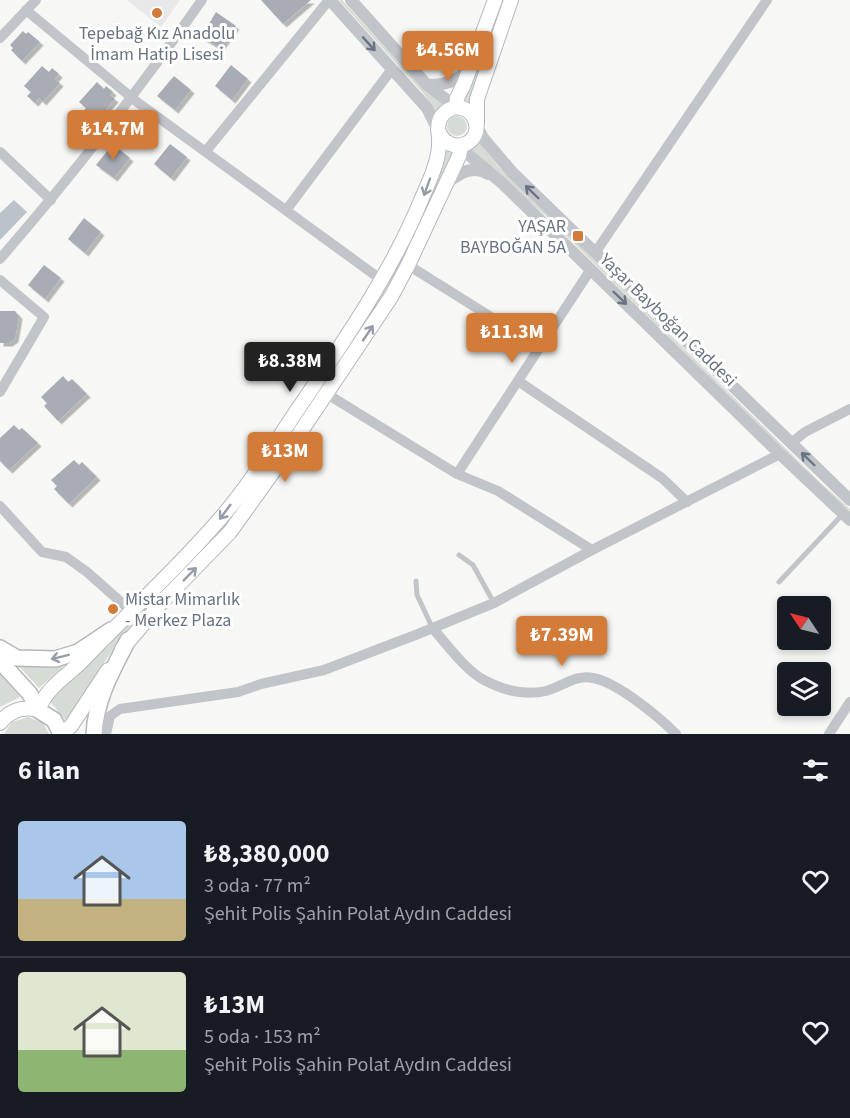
<!DOCTYPE html>
<html lang="tr">
<head>
<meta charset="utf-8">
<style>
  :root { --surface:#171b24; --page:#242831; --text:#f1f3f6; --muted:#9ea1a6; --line:#363941; --accent:#d37b39 }
  body { margin:0; font-family:"Source Sans 3",sans-serif; background:var(--page); color:var(--text); height:100vh; display:flex; flex-direction:column; font-size:22px; white-space:nowrap }
  * { box-sizing:border-box; margin:0 }
  p { font-size:20px; color:var(--muted) }
  .icon { flex:none; width:33px; height:33px; fill:none; stroke:currentColor; stroke-width:2; stroke-linecap:round; stroke-linejoin:round }
  .map { position:relative; height:734px; overflow:hidden }
  .details { display:flex; flex-direction:column; background:var(--surface); flex:1 }
  .details>* { flex:none }
  .needle { width:39px; rotate:305deg }
  .buttons { position:absolute; left:777px; top:596px; display:grid; gap:12px }
  .buttons a { display:grid; place-items:center; width:54px; height:54px; border-radius:6px; background:var(--surface); box-shadow:0 3px 9px #0003; font-size:30px }
  .price { position:absolute; translate:-50% -51px; padding:0 14px; border-radius:6px; background:var(--accent); color:#fff; font-size:20px; line-height:39px; filter:drop-shadow(0 2px 3px #0008) }
  .price::after { content:''; position:absolute; left:50%; top:36px; width:18px; height:14px; margin-left:-9px; background:inherit; clip-path:polygon(0 0,100% 0,50% 100%) }
  .price.current { background:#222; color:#fff }
  ul { padding:0; list-style:none }
  li { display:flex; align-items:center; gap:18px; height:150px; padding:0 18px }
  li+li { border-top:2px solid var(--line) }
  li span { display:grid; place-items:center; flex:none; width:168px; height:120px; border-radius:6px; color:#555 }
  li>.icon { margin-inline-start:auto }
  span .icon { width:72px; height:72px; fill:#fffc; stroke-width:1 }
  li b { font-size:26px }
  h2 { display:flex; justify-content:space-between; align-items:center; height:72px; padding:0 18px; font-size:26px }
  .map>svg:first-child { display:block }
</style>
</head>
<body>
<div class="map">
<svg width="850" height="734" viewBox="0 0 850 734">
  <defs>
    <filter id="shadow"><feDropShadow dx="3.5" dy="3.5" stdDeviation="0" flood-color="#0004"/></filter>
  </defs>
  <rect width="100%" height="100%" fill="#f7f8f5"/>
  <!-- built -->
  <path fill="#e8e8e8" d="M127,0H180L161,27Z"/>
  <!-- green -->
  <path fill="#d6dcd5" d="M339,0H342L425,91L443,104L436,112L423,93Z
    M502,0H504L478,70L470,106L462,101L476,69Z
    M447 126a10 10 0 1 1 20 0a10 10 0 1 1-20 0Z
    M478,141L499,167L821,483L850,509V511L819,485L548,218L471,149Z
    M444,148L454,152L393,281L272,462L217,536L141,614L115,646L66,721L48,699L215,535C253,489 285,439 318,390C369,315 425,238 444,148Z
    M74,657L39,688L14,661Z
    M0,674L20,697L0,707Z
    M28,717L43,723L49,734H4L12,722Z"/>
  <!-- water -->
  <path fill="#bbc2c9" d="M14,200L27,212L0,240V213Z"/>
  <!-- building -->
  <path fill="#a8adb5" filter="url(#shadow)" d="M261,0H311L283,24Z
    M216,12L236,26L220,48L201,37Z
    M23,31L26,34L28,32L40,42L22,61L11,50L13,48L10,45Z
    M231,65L248,79L232,100L215,86Z
    M42,66L49,72L52,68L59,74L55,79L60,83L43,102L39,98L35,103L27,96L31,92L24,86Z
    M174,76L191,90L175,110L157,96Z
    M97,82L104,89L106,86L113,92L110,95L115,99L98,119L94,115L90,119L82,113L86,108L79,102Z
    M113,144L130,158L114,178L96,165Z
    M170,144L187,157L171,178L154,164Z
    M84,218L101,232L85,253L68,239Z
    M44,265L61,278L45,299L28,285Z
    M0,311H15L19,316L15,339L9,343H0Z
    M63,376L68,382L72,379L87,394L58,421L44,406L47,403L41,397Z
    M14,425L19,430L22,428L38,443L9,470L0,461V438Z
    M74,460L79,465L82,462L97,477L69,504L54,489L57,486L51,480Z"/>
  <g fill="none" stroke-linecap="round" stroke-linejoin="round">
    <defs>
      <path id="secondary" d="M456,107L457,98L464,84L495,0
        M477,124V99L511,0
        M122,649L161,603L230,532L283,458L391,297L408,265L459,156L461,146
        M0,723C10,710 23,706 38,710C47,687 66,677 83,660C128,613 177,569 219,520C249,486 273,446 298,409C344,341 391,274 422,198C429,182 438,163 439,146C440,137 436,127 440,119C444,110 454,106 462,108C468,110 473,114 475,120C484,144 449,158 438,130
        M62,734L71,726L108,670"/>
      <path id="primary" d="M0,648L17,658L55,659L78,652L111,630
        M0,661L30,694L38,710L54,720L61,734
        M94,734C96,699 112,671 128,640"/>
    </defs>
    <!-- secondary casing -->
    <use href="#secondary" stroke="#b4b7bc" stroke-width="16"/>
    <!-- primary casing -->
    <use href="#primary" stroke="#b5b7bc" stroke-width="18"/>
    <!-- service -->
    <path stroke="#c1c4c8" stroke-width="5" d="M459,555L473,565L494,603
      M416,581L417,595L433,629
      M779,582L843,514"/>
    <!-- minor -->
    <path stroke="#c1c4c8" stroke-width="10" d="M26,10L137,102L383,281
      M0,38L36,0
      M206,151L329,0
      M0,152L51,200
      M287,209L392,69
      M595,253L767,0
      M0,259C72,176 139,90 202,0
      M408,265L539,347
      M0,280L44,317L0,392
      M518,381L662,478L687,502
      M327,394L457,474L498,491L592,550
      M791,443L805,432L850,409
      M457,474L591,269
      M0,506L42,552L66,557L87,572L131,611
      M433,629C447,644 466,671 484,680C503,690 525,696 546,691C562,687 575,674 593,678C617,682 659,717 676,734
      M106,734L110,716L120,709L238,692L261,684L324,670L418,634L494,603L592,550L780,454
      M829,734L850,702"/>
    <!-- tertiary -->
    <path stroke="#c1c4c8" stroke-width="12" d="M330,0L427,108L438,130
      M351,0L427,85L456,107
      M427,85C444,85 458,82 469,68
      M477,126L483,138L512,172L850,500
      M461,146L469,155L503,184L780,454L850,520
      M445,185C457,174 473,164 488,174"/>
    <!-- secondary -->
    <use href="#secondary" stroke="#fff" stroke-width="14"/>
    <!-- primary -->
    <use href="#primary" stroke="#fff" stroke-width="15"/>
  </g>
  <!-- one-way arrows -->
  <defs><path id="oneway-shaft" d="M-6 0H5M1.5-3L5.5 0L1.5 3" fill="none" stroke-width="1.6" stroke-linecap="round" stroke-linejoin="round" transform="scale(1.5)"/></defs>
  <g stroke="#697383">
    <use href="#oneway-shaft" transform="translate(369 44) rotate(48)"/>
    <use href="#oneway-shaft" transform="translate(532 192) rotate(-136)"/>
    <use href="#oneway-shaft" transform="translate(620 298) rotate(44)"/>
    <use href="#oneway-shaft" transform="translate(808 459) rotate(-136)"/>
  </g>
  <g stroke="#969da8">
    <use href="#oneway-shaft" transform="translate(427 187) rotate(110)"/>
    <use href="#oneway-shaft" transform="translate(368 333) rotate(-56)"/>
    <use href="#oneway-shaft" transform="translate(225 512) rotate(127)"/>
    <use href="#oneway-shaft" transform="translate(190 574) rotate(-45)"/>
    <use href="#oneway-shaft" transform="translate(60 657) rotate(166)"/>
  </g>
  <!-- markers -->
  <g fill="#d37b39" stroke="#fff" stroke-width="2">
    <circle cx="157" cy="13" r="6"/>
    <rect x="572" y="230" width="12" height="12" rx="3"/>
    <circle cx="113" cy="609" r="6"/>
  </g>
  <g text-anchor="middle" dominant-baseline="central" stroke-width="6" stroke-linejoin="round" paint-order="stroke">
    <!-- poi labels -->
    <g font-size="18" fill="#697383" stroke="#fff">
      <text x="157" y="33">Tepebağ Kız Anadolu<tspan x="157" dy="21">İmam Hatip Lisesi</tspan></text>
      <text x="566" y="226" text-anchor="end">YAŞAR<tspan x="566" dy="21">BAYBOĞAN 5A</tspan></text>
      <text x="125" y="599" text-anchor="start">Mistar Mimarlık<tspan x="125" dy="21">- Merkez Plaza</tspan></text>
    </g>
    <!-- street labels -->
    <g font-size="18" fill="#697383" stroke="#fff">
      <text transform="translate(668 320) rotate(44)">Yaşar Bayboğan Caddesi</text>
    </g>
  </g>
</svg>
<div class="buttons">
<a><svg class="needle" viewBox="-14 -14 28 28"><path d="M0-13l5 13h-10z" fill="#e53935"/><path d="M0 13l5-13h-10z" fill="#9ea1a6"/></svg></a>
<a><svg class="icon" aria-label="layers" viewBox="0 0 24 24"><path d="M12 4l9 5-9 5-9-5zM3 14l9 5 9-5"/></svg></a>
</div>
<b class="price" style="left:448px;top:82px">₺4.56M</b>
<b class="price" style="left:113px;top:161px">₺14.7M</b>
<b class="price" style="left:512px;top:364px">₺11.3M</b>
<b class="price current" style="left:290px;top:393px">₺8.38M</b>
<b class="price" style="left:285px;top:483px">₺13M</b>
<b class="price" style="left:562px;top:667px">₺7.39M</b>
</div>
<section class="details">
<h2>6 ilan<svg class="icon" aria-label="filters" viewBox="0 0 24 24"><path d="M4 7h16M4 17h16"/><circle cx="9" cy="7" r="2"/><circle cx="15" cy="17" r="2"/></svg></h2>
<ul>
<li><span style="background:linear-gradient(#a9c7e8 65%,#c2b280 0)"><svg class="icon" aria-label="home" viewBox="0 0 24 24"><path d="M3 11l9-7 9 7M6 9v11h12V9"/></svg></span><div><b>₺8,380,000</b><p>3 oda · 77 m²</p><p>Şehit Polis Şahin Polat Aydın Caddesi</p></div><svg class="icon" aria-label="heart" viewBox="0 0 24 24"><path d="M12 20l-8-8c-3-5 5-10 8-4 3-6 11-1 8 4z"/></svg></li>
<li><span style="background:linear-gradient(#dfe7d0 65%,#8fb573 0)"><svg class="icon" aria-label="home" viewBox="0 0 24 24"><path d="M3 11l9-7 9 7M6 9v11h12V9"/></svg></span><div><b>₺13M</b><p>5 oda · 153 m²</p><p>Şehit Polis Şahin Polat Aydın Caddesi</p></div><svg class="icon" aria-label="heart" viewBox="0 0 24 24"><path d="M12 20l-8-8c-3-5 5-10 8-4 3-6 11-1 8 4z"/></svg></li>
</ul>
</section>
</body>
</html>
